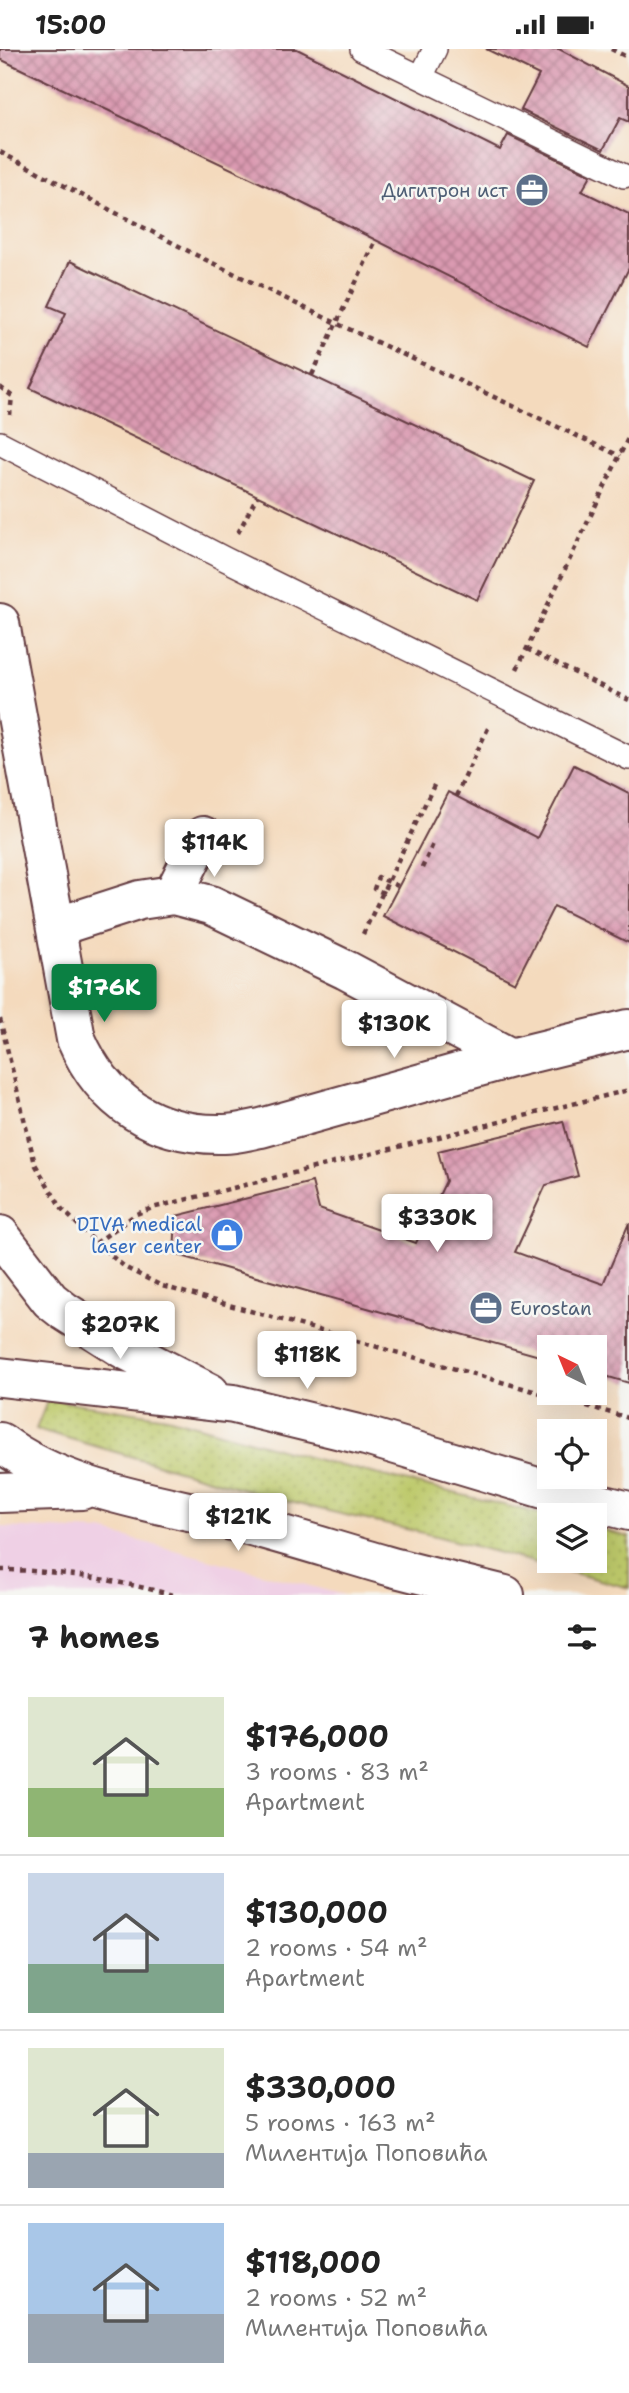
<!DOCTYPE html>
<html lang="en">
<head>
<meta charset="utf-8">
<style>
  :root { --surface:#fff; --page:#f6f6f6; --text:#222; --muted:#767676; --line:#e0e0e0; --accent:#0b8043 }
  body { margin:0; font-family:"Shantell Sans",sans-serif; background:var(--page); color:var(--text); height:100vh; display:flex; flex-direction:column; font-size:26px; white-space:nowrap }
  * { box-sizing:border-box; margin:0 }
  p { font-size:23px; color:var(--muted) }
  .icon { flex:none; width:38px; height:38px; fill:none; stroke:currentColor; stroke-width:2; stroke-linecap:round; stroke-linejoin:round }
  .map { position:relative; height:1546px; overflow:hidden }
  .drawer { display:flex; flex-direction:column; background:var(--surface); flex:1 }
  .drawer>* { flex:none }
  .needle { width:46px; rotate:317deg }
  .controls { position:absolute; left:537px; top:1286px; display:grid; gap:14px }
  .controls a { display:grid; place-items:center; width:70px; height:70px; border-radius:0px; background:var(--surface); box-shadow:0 7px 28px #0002; font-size:35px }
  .price { position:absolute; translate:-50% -60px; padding:0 16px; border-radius:7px; background:#fff; color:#222; font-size:23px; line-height:46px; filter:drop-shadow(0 2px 4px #0008) }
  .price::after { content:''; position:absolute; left:50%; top:42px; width:21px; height:16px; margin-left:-10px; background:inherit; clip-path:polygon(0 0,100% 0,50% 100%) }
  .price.active { background:var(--accent); color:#fff }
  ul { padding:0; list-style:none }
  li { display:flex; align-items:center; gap:21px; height:175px; padding:0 28px }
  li+li { border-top:2px solid var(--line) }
  li span { display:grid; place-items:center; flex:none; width:196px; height:140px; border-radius:0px; color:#555 }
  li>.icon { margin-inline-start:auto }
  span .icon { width:84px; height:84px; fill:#fffc; stroke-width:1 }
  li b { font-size:30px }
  h2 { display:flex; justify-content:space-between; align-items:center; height:84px; padding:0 28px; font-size:30px }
  .status { display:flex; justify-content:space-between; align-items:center; height:49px; padding:0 35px; background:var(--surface); direction:ltr }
  .status svg { height:19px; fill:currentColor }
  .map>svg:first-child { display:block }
</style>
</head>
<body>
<div class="status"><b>15:00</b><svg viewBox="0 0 49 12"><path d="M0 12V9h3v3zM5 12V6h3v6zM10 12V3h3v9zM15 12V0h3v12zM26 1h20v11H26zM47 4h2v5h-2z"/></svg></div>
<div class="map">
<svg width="629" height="1546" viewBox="0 0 629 1546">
  <defs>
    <pattern id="grass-dots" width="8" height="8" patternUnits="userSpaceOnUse" patternTransform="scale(1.75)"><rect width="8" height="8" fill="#bdc96a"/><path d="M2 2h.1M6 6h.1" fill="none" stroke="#a4ac5c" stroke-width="1.8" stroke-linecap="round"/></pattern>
    <pattern id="building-cross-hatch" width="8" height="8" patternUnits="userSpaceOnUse" patternTransform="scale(1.75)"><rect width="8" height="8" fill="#da9ab1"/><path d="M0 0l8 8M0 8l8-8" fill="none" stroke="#b37d90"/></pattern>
  </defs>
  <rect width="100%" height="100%" fill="#f6f6f2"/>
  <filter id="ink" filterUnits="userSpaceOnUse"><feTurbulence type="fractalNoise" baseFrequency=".0143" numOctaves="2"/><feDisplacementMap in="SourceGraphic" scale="14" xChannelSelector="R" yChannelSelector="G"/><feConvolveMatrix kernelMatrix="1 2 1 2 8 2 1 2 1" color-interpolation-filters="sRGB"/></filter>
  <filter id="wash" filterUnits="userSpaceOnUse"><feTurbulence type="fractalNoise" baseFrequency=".00686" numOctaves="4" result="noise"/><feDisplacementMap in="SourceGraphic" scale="28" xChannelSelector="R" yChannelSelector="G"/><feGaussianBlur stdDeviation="1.57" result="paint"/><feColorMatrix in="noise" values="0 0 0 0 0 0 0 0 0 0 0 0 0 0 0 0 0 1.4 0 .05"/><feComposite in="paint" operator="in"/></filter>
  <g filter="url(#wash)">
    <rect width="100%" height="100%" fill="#f4dabd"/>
    <!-- built -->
    <path fill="#efd0e5" d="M0,1478L102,1482L344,1546H0Z"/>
    <!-- grass -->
    <path fill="url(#grass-dots)" stroke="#84744a" stroke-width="2" d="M48,1350L167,1368L322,1412L549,1467L550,1512H595V1479L629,1488V1539L436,1487L285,1452L36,1380Z"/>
    <g id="blocks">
      <!-- building -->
      <path fill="url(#building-cross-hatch)" d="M0,0H297L500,101L508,86L591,126L582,142L629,165V219L589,298L280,143L0,10Z
        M486,0H559L629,37V73L620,69L603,101L521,61L539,26Z
        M70,212L534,432L477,551L30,339L66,264L49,257Z
        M574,716L629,744V894L554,857L515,934L383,867L448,743L537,789Z
        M563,1072L578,1127L546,1136L515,1203L603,1235L629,1174V1334L595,1324V1298H550V1310L174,1205L176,1167L312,1133L319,1160L416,1194L446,1132L438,1102Z"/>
    </g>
  </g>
  <g filter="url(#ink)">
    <use href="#blocks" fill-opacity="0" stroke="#643b41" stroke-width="2"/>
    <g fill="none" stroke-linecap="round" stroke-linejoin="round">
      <defs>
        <path id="service" d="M362,0L624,127
          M421,28L435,0
          M0,394L225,510L629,709"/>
        <path id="minor" d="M0,574L76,990C103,1053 155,1087 224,1085C236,1085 249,1081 261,1079L511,1009L629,980
          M173,846L203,787
          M56,878L140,851L173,846L211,856L346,921L511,1009"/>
        <path id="tertiary" d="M0,1186L50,1251L64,1262L122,1299L210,1344
          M0,1328L234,1355L366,1387L557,1444L629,1462
          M0,1393C67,1443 157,1453 236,1473C286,1486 336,1502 385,1516C425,1527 465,1536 505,1546
          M0,1444L82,1441"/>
      </defs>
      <!-- service casing -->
      <use href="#service" stroke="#643b41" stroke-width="26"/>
      <!-- minor casing -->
      <use href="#minor" stroke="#643b41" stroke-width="42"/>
      <!-- tertiary casing -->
      <use href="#tertiary" stroke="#643b41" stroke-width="42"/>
      <!-- path -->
      <path stroke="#643b41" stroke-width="4.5" stroke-dasharray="5 5" stroke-linecap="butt" d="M611,0L629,9
        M0,103L196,206L338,275L620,407
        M312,326L376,191
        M0,338L12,347L10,366
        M238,484L257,447
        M527,600L629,651
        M517,620L629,387
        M456,747L490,675
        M422,819L433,795
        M384,844L374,840L378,828L398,837
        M363,885L436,732
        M0,970L35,1115L62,1160L96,1194L126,1219L162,1237L629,1369
        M96,1194L136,1165L152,1159L629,1041
        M0,1521C59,1521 116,1531 173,1546"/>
      <!-- service -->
      <use href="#service" stroke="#fff" stroke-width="23"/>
      <!-- minor -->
      <use href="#minor" stroke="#fff" stroke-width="38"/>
      <!-- tertiary -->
      <use href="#tertiary" stroke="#fff" stroke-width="38"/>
    </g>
  </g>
  <!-- icons -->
  <defs>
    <symbol id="office-disc" viewBox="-11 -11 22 22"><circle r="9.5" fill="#5c6f8a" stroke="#f6f6f2"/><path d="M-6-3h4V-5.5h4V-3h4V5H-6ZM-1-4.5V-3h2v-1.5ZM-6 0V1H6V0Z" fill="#fff"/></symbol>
    <symbol id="shop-disc" viewBox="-11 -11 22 22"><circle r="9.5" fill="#3f7fe0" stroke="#f6f6f2"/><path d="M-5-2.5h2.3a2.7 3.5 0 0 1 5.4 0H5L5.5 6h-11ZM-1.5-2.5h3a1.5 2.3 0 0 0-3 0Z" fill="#fff"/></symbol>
  </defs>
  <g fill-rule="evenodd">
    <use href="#office-disc" x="513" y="122" width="38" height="38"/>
    <use href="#shop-disc" x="208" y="1167" width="38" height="38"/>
    <use href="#office-disc" x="467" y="1240" width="38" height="38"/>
  </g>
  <g text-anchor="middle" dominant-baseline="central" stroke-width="5" stroke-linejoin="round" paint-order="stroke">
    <!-- service labels -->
    <g font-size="19" fill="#4e5e75" stroke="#f6f6f2" text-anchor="end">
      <text x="508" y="141">Дигитрон ист</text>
      <text x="510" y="1259" text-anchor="start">Eurostan</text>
    </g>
    <!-- shop labels -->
    <g font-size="19" fill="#366cbe" stroke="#f6f6f2" text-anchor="end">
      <text x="202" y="1175">DIVA medical<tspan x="202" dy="22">laser center</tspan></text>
    </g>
  </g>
</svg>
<div class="controls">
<a><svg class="needle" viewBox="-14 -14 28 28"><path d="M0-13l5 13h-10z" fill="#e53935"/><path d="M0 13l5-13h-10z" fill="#767676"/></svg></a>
<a><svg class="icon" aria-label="locate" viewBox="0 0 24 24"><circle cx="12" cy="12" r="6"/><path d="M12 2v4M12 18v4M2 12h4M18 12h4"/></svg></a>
<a><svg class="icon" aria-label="layers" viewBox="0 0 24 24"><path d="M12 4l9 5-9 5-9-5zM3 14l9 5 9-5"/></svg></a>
</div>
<b class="price" style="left:214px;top:830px">$114K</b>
<b class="price active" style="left:104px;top:975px">$176K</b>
<b class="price" style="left:394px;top:1011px">$130K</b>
<b class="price" style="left:437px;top:1205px">$330K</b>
<b class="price" style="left:120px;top:1312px">$207K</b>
<b class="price" style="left:307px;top:1342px">$118K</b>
<b class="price" style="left:238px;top:1504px">$121K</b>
</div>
<section class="drawer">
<h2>7 homes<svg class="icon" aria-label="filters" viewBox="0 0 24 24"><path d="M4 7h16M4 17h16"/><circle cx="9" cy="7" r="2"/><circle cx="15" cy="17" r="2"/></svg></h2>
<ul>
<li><span style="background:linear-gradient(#dfe7d0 65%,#8fb573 0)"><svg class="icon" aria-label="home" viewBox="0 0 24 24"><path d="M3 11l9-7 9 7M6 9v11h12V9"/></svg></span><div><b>$176,000</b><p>3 rooms · 83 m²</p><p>Apartment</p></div></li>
<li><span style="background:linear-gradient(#c9d6e8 65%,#7fa58c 0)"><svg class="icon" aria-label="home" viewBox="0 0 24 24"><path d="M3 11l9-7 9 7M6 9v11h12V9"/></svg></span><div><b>$130,000</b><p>2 rooms · 54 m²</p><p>Apartment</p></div></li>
<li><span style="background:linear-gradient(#dfe7d0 75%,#9aa5b1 0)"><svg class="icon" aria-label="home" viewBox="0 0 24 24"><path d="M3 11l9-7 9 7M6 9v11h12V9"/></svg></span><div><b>$330,000</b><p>5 rooms · 163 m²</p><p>Милентија Поповића</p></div></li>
<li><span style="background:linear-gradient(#a9c7e8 65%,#9aa5b1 0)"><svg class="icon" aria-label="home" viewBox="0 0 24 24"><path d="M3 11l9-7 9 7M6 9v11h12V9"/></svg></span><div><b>$118,000</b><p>2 rooms · 52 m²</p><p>Милентија Поповића</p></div></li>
</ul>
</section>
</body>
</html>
